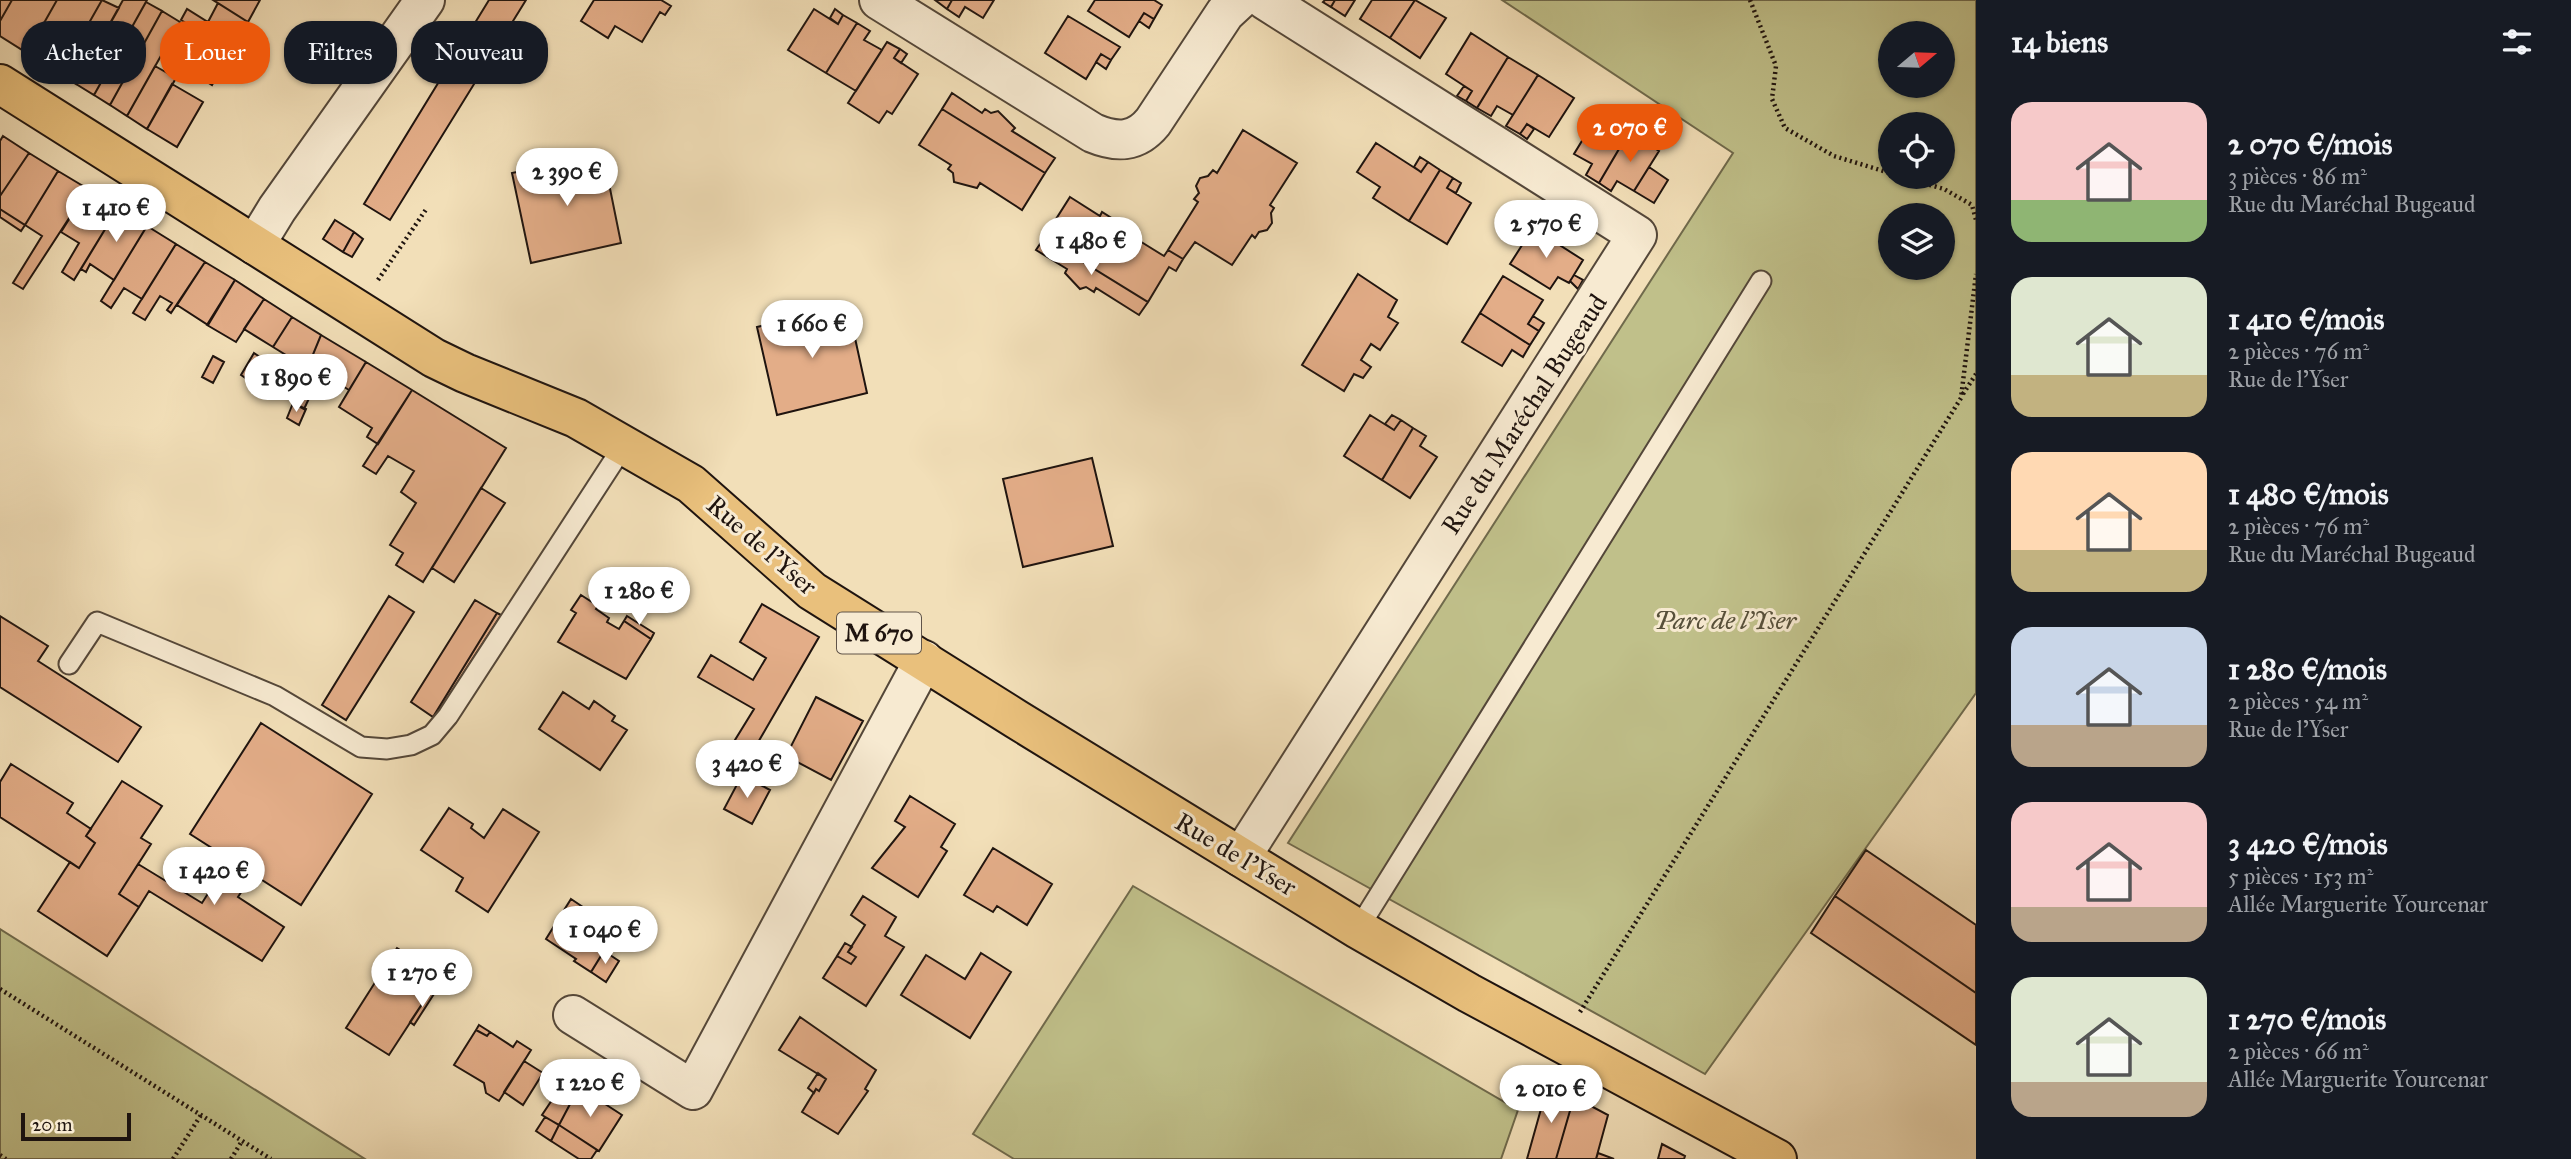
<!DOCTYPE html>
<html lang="fr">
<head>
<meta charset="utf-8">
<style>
  :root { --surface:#171b24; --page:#20242c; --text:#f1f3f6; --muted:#9ea1a6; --accent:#ea580c }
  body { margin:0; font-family:"IM FELL Great Primer",serif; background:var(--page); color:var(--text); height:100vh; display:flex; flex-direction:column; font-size:26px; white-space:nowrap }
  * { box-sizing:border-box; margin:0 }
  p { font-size:23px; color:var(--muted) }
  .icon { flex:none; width:38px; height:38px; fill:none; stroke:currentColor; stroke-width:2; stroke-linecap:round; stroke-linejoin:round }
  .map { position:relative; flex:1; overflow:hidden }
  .panel { display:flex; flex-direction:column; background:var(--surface); width:595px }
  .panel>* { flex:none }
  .guide { position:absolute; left:21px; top:21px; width:665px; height:63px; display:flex; gap:14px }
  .needle { width:46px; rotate:71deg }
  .buttons { position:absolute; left:1878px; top:21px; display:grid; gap:14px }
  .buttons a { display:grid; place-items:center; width:77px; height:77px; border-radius:50%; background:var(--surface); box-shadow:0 2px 5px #0004; font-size:35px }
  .scale { position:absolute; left:21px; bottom:18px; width:110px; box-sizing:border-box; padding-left:7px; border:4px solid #1f140f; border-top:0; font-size:19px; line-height:24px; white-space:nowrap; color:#1f140f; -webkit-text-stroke:5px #f7ead1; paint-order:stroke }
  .price { position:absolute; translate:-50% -60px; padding:0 16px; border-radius:24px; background:#fff; color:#222; font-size:23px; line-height:46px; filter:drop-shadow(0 2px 4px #0008) }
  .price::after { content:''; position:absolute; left:50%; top:42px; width:21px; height:16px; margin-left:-10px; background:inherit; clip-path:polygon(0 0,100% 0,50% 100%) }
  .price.current { background:var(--accent); color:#fff }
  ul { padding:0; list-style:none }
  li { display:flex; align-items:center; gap:21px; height:175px; padding:0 35px }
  li span { display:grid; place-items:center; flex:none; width:196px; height:140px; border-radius:21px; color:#555 }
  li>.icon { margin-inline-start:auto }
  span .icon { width:84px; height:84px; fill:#fffc; stroke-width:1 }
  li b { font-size:30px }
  h2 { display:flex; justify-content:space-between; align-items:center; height:84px; padding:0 35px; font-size:30px }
  .tag { padding:0 24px; border-radius:28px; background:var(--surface); box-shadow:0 2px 5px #0004; font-size:24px; line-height:63px }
  .tag.current { background:var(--accent); color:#fff }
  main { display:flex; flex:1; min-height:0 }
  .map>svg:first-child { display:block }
</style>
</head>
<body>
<main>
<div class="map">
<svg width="1976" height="1159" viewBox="0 0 1976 1159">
  <rect width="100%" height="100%" fill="#f2dfb8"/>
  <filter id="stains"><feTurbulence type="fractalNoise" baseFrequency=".00286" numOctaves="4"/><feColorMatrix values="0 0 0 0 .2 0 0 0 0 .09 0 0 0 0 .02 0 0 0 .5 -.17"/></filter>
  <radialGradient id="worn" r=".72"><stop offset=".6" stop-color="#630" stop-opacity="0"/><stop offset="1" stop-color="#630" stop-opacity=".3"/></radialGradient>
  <!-- green -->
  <path fill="#c0c08a" stroke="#706a4c" stroke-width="2" fill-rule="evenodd" d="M1502,0H1976V693L1705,1074L1288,843L1733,153ZM1890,33H1942V86H1890ZM1890,124H1942V177H1890ZM1890,215H1942V268H1890Z
    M1133,886L1518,1110L1501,1159H1014L973,1134Z
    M0,929L365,1159H0Z"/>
  <!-- building -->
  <path fill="#e3ad88" stroke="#1f140f" stroke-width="2" d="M0,0H12L0,21Z
    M12,0H57L27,53L0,36V21Z
    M57,0H102L60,74L27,53Z
    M102,0L119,8L76,84L60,74Z
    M123,0H147L94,95L76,84Z
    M213,0H260L248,22Z
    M489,0H526L390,220L364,204Z
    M594,0H661L671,6L665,15L660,12L642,42L615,26L608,38L581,21Z
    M935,0H952L947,9Z
    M952,0H994L983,18L965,7L959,17L947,9Z
    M1095,0H1154L1162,5L1154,19L1144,13L1129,37L1088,11Z
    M1325,0H1335L1331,7L1323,2Z
    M1335,0H1355L1345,16L1331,7Z
    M1372,0H1415L1390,38L1360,19Z
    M1415,0L1446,18L1420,58L1390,38Z
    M146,2L162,11L110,105L94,95Z
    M218,3L248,22L229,54L200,35L202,33L181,20L187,9L208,22Z
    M814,9L838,24L843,15L857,23L826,73L788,50Z
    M835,9L843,15L838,24L830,18Z
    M162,11L180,22L127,116L110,105Z
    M1144,13L1154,19L1149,28L1139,21Z
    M1068,16L1120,47L1111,60L1101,54L1086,79L1045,53Z
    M857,23L870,31L864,40L882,50L856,91L826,73Z
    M1471,33L1508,57L1477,108L1466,101L1472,91L1446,74Z
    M200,35L229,54L212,85L182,66Z
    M887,42L900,49L894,58L918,74L892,114L887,111L879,123L848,103Z
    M900,49L907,54L901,63L894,58Z
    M1101,54L1111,60L1106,69L1096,62Z
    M1508,57L1538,75L1513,115L1497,106L1491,116L1477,108Z
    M155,66L176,78L147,129L127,116Z
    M1538,75L1574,98L1549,137L1527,124L1520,134L1506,126Z
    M172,84L203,102L177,147L147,129Z
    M1464,86L1472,91L1466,101L1457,96Z
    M952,93L982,113L985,109L991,113L998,111L1015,128L1012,131L1055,158L1045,173L942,109Z
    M942,109L1045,173L1022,210L980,183L977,188L954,182L953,173L948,169L951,165L919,145Z
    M1599,113L1629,132L1599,183L1586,175L1592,164L1574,154Z
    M1527,124L1534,129L1527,139L1520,134Z
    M1243,130L1297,163L1270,205L1274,208L1271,213L1272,223L1267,230L1259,232L1255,238L1252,235L1232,265L1195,242L1183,259L1168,250L1198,202L1194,199L1199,193L1196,186L1200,178L1208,176L1213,170L1217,173Z
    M1629,132L1659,151L1634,191L1617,181L1611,191L1599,183Z
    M3,136L29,153L0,196V141Z
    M1376,143L1421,172L1428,162L1440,170L1409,221L1373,198L1380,187L1357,172Z
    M29,153L58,171L25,225L0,209V196Z
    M603,154L621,243L531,263L512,173Z
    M1420,157L1428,162L1421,172L1414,167Z
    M1649,167L1668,180L1654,203L1634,191Z
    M1440,170L1453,178L1447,188L1471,203L1447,244L1409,221Z
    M58,171L88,189L23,289L13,283L42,236L25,225Z
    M1453,178L1461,183L1456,193L1447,188Z
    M88,189L118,208L74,280L62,272L79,243L61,232Z
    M1070,197L1100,216L1102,212L1132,231L1130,235L1164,256L1168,250L1183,259L1176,271L1169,267L1148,302L1044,238Z
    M118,208L147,226L114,280L90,264L86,272L81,269Z
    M0,209L25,225L21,231L0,217Z
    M335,220L354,232L343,252L323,239Z
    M147,226L176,244L142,299L124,288L111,308L101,301Z
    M1533,228L1583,260L1569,283L1558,277L1550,289L1510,264Z
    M354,232L363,239L352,257L343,252Z
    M1044,238L1148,302L1139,315L1096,288L1094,292L1086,287L1080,289L1065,273L1067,269L1036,250Z
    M176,244L205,262L171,313L167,310L172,303L160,296L145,320L133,313Z
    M205,262L235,280L208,325L177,305Z
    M1358,274L1397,300L1388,317L1398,323L1380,350L1371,344L1361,360L1371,367L1363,378L1354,374L1344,391L1302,365Z
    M1574,275L1583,280L1578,289L1570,281Z
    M1503,276L1543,300L1528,324L1539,331L1530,345L1480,313Z
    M235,280L264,299L236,342L207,325Z
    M264,299L292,317L273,347L244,329Z
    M848,306L867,393L777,415L757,327Z
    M1480,313L1530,345L1523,357L1512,350L1502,366L1462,342Z
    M1533,316L1544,323L1539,331L1528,324Z
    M292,317L321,335L294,401L278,394L291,371L302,365L273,347Z
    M321,335L366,362L349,390L321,373L304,409L293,403Z
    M254,353L266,361L253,383L241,375Z
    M213,356L224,362L213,383L202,377Z
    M366,362L412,390L378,444L367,437L372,428L339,407Z
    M412,390L506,448L423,582L396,565L403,553L390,545L416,503L401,492L414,471L388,456L376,474L363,466Z
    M293,403L306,409L299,425L287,418Z
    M1370,415L1394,430L1401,420L1413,428L1382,480L1344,456Z
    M1392,415L1401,420L1394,430L1385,424Z
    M1413,428L1426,436L1420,446L1437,457L1410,498L1382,480Z
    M1092,458L1113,546L1023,567L1003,479Z
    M481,488L505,503L454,582L432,568Z
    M581,595L598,606L596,609L609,618L607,622L619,629L624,621L651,639L626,679L558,642L576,613L571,610Z
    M389,596L414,612L346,720L322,705Z
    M475,600L497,613L433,717L411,702Z
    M762,604L819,637L753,751L735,740L754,709L698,677L711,655L753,680L766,658L740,642Z
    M497,613L501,615L439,711L433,717Z
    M0,616L48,646L38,661L141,727L118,762L0,687Z
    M627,616L654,633L651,639L624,621Z
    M563,692L589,709L594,701L615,716L612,721L627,730L600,770L539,729Z
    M816,697L863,721L831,780L786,756Z
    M261,723L372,794L301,905L190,834Z
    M11,764L73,803L67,813L91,829L86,836L95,843L79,868L0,817V782Z
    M742,775L770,790L752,824L724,809Z
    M122,781L162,806L141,838L151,844L119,894L139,907L107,956L38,911L70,862L79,868L95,843L86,836Z
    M910,796L955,824L941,847L947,851L918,897L872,868L905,827L895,821Z
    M449,808L473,824L471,828L484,838L503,809L539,832L488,912L456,891L463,878L421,850Z
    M993,848L1052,884L1027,925L997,906L993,912L964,895Z
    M1866,850L1976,925V993L1835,896Z
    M230,859L253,874L238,897L284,927L262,961L149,891L139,907L119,894L138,864L202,903Z
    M863,896L896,917L885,936L904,947L866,1006L823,978L837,956L851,964L856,957L848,952L865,925L851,915Z
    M1835,896L1976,993V1045L1811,933Z
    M571,899L617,930L591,972L574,961L576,959L546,939Z
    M845,943L852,947L848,952L856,957L851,964L837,956Z
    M397,948L445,978L434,994L430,992L389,1055L346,1028Z
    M604,951L619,961L606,982L591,972Z
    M981,953L1011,972L970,1038L901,995L926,955L965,979Z
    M430,992L434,994L414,1025L410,1022Z
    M800,1017L876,1070L865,1089L868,1091L838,1134L802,1112L816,1089L819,1091L826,1079L779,1050Z
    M479,1025L490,1032L487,1036L476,1030Z
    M476,1030L487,1036L490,1032L513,1047L517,1041L531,1050L499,1101L486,1093L484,1083L454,1065Z
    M524,1061L543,1073L523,1105L504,1092Z
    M818,1073L826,1079L819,1091L816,1089L814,1093L808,1088Z
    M566,1079L579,1087L559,1125L542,1115Z
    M1548,1084L1574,1097L1556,1159H1527Z
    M579,1087L622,1115L599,1151L559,1125Z
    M1574,1097L1608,1115L1596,1159H1556Z
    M545,1117L559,1125L551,1141L536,1131Z
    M559,1125L597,1150L591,1159H579L551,1141Z
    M1662,1144L1685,1156L1684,1159H1658Z
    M1598,1153L1614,1159H1596Z"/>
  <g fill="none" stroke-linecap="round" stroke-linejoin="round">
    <defs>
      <path id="lane" d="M69,664L97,622L275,696L361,747L387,749L411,745L432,735L448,716L624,445
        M1358,929L1761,281"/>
      <path id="street" d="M879,0L1093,133C1117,143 1136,143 1153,122L1225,13L1239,0
        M255,245L277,209L425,0
        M1241,857L1637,235L1265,0
        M573,1015L693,1090L924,660"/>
      <path id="primary" d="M0,84L434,358L465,373L576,418L691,484L812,591L1016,719L1358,929L1469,993L1777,1159"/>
    </defs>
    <!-- lane casing -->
    <use href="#lane" stroke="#544739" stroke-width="23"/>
    <!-- street casing -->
    <use href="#street" stroke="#544739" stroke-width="42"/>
    <!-- primary casing -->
    <use href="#primary" stroke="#1f140f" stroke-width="42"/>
    <!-- path -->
    <path stroke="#1f140f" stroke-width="4.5" stroke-dasharray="2 3.5" stroke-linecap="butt" d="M1750,0L1776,66L1772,99L1785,128L1834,156L1890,173
      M1903,177L1944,189L1972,205L1976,220
      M378,280L427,208
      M1963,394L1976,374
      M0,989L271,1159
      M1580,1012L1961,398L1976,274
      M0,1155L6,1159
      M173,1159L201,1115
      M231,1159L242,1141"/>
    <!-- lane -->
    <use href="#lane" stroke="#f7ead1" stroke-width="19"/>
    <!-- street -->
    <use href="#street" stroke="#f7ead1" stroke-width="38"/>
    <!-- primary -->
    <use href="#primary" stroke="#e9c07c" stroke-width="38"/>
  </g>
  <g text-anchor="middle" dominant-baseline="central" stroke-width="6" stroke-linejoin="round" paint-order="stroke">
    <!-- shield labels -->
    <rect fill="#f7ead1" stroke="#605449" stroke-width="2" x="837" y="612.5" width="84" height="41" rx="5"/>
    <g font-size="24" font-weight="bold" fill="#1f140f">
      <text x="879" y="633">M 670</text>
    </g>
    <!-- street labels -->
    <g font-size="26" fill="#1f140f" stroke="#f7ead1">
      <text transform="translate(1524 414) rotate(-57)">Rue du Maréchal Bugeaud</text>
      <text transform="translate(762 545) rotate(41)">Rue de l'Yser</text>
      <text transform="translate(1236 854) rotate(31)">Rue de l'Yser</text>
    </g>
    <!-- park labels -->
    <g font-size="26" font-style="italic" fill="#57503a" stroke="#f7ead1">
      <text x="1725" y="620">Parc de l'Yser</text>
    </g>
  </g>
  <rect width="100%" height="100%" filter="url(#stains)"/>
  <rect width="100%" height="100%" fill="url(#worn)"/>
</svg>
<div class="buttons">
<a><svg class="needle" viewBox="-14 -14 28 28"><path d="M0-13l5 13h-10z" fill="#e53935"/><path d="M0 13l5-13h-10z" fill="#9ea1a6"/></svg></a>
<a><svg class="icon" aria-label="locate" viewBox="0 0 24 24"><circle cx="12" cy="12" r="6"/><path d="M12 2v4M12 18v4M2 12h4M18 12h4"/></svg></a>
<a><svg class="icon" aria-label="layers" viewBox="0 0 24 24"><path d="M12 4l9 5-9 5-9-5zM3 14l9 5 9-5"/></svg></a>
</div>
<div class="scale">20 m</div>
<b class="price current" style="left:1630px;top:164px">2 070 €</b>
<b class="price" style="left:567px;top:208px">2 390 €</b>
<b class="price" style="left:116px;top:244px">1 410 €</b>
<b class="price" style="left:1546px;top:260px">2 570 €</b>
<b class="price" style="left:1091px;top:277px">1 480 €</b>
<b class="price" style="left:812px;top:360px">1 660 €</b>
<b class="price" style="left:296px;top:414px">1 890 €</b>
<b class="price" style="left:639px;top:627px">1 280 €</b>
<b class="price" style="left:747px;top:800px">3 420 €</b>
<b class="price" style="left:214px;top:907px">1 420 €</b>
<b class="price" style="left:605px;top:966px">1 040 €</b>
<b class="price" style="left:422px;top:1009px">1 270 €</b>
<b class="price" style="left:590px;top:1119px">1 220 €</b>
<b class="price" style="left:1551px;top:1125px">2 010 €</b>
<div class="guide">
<a class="tag">Acheter</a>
<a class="tag current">Louer</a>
<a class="tag">Filtres</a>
<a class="tag">Nouveau</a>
</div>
</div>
<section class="panel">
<h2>14 biens<svg class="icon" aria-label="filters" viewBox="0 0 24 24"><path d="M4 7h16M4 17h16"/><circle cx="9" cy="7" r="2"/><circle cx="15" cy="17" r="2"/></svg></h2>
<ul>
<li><span style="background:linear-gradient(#f6c9c9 70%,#8fb573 0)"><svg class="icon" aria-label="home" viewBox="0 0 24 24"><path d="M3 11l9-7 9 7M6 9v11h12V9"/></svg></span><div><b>2 070 €/mois</b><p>3 pièces · 86 m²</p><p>Rue du Maréchal Bugeaud</p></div></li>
<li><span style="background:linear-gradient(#dfe7d0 70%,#c2b280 0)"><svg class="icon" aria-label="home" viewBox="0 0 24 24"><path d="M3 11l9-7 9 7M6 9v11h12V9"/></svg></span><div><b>1 410 €/mois</b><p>2 pièces · 76 m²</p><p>Rue de l'Yser</p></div></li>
<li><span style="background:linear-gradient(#ffd9b3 70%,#c2b280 0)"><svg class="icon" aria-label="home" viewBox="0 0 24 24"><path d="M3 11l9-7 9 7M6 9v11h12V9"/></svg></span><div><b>1 480 €/mois</b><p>2 pièces · 76 m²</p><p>Rue du Maréchal Bugeaud</p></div></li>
<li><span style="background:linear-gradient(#c9d6e8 70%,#b9a48a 0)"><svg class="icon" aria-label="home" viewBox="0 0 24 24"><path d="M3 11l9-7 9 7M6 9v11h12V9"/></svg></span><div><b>1 280 €/mois</b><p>2 pièces · 54 m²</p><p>Rue de l'Yser</p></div></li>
<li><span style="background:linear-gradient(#f6c9c9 75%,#b9a48a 0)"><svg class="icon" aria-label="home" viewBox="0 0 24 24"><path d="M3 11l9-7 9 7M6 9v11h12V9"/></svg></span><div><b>3 420 €/mois</b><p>5 pièces · 153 m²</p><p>Allée Marguerite Yourcenar</p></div></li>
<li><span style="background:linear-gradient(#dfe7d0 75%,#b9a48a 0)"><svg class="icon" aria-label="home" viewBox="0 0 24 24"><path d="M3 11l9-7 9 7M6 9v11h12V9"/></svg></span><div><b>1 270 €/mois</b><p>2 pièces · 66 m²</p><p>Allée Marguerite Yourcenar</p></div></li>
</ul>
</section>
</main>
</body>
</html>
